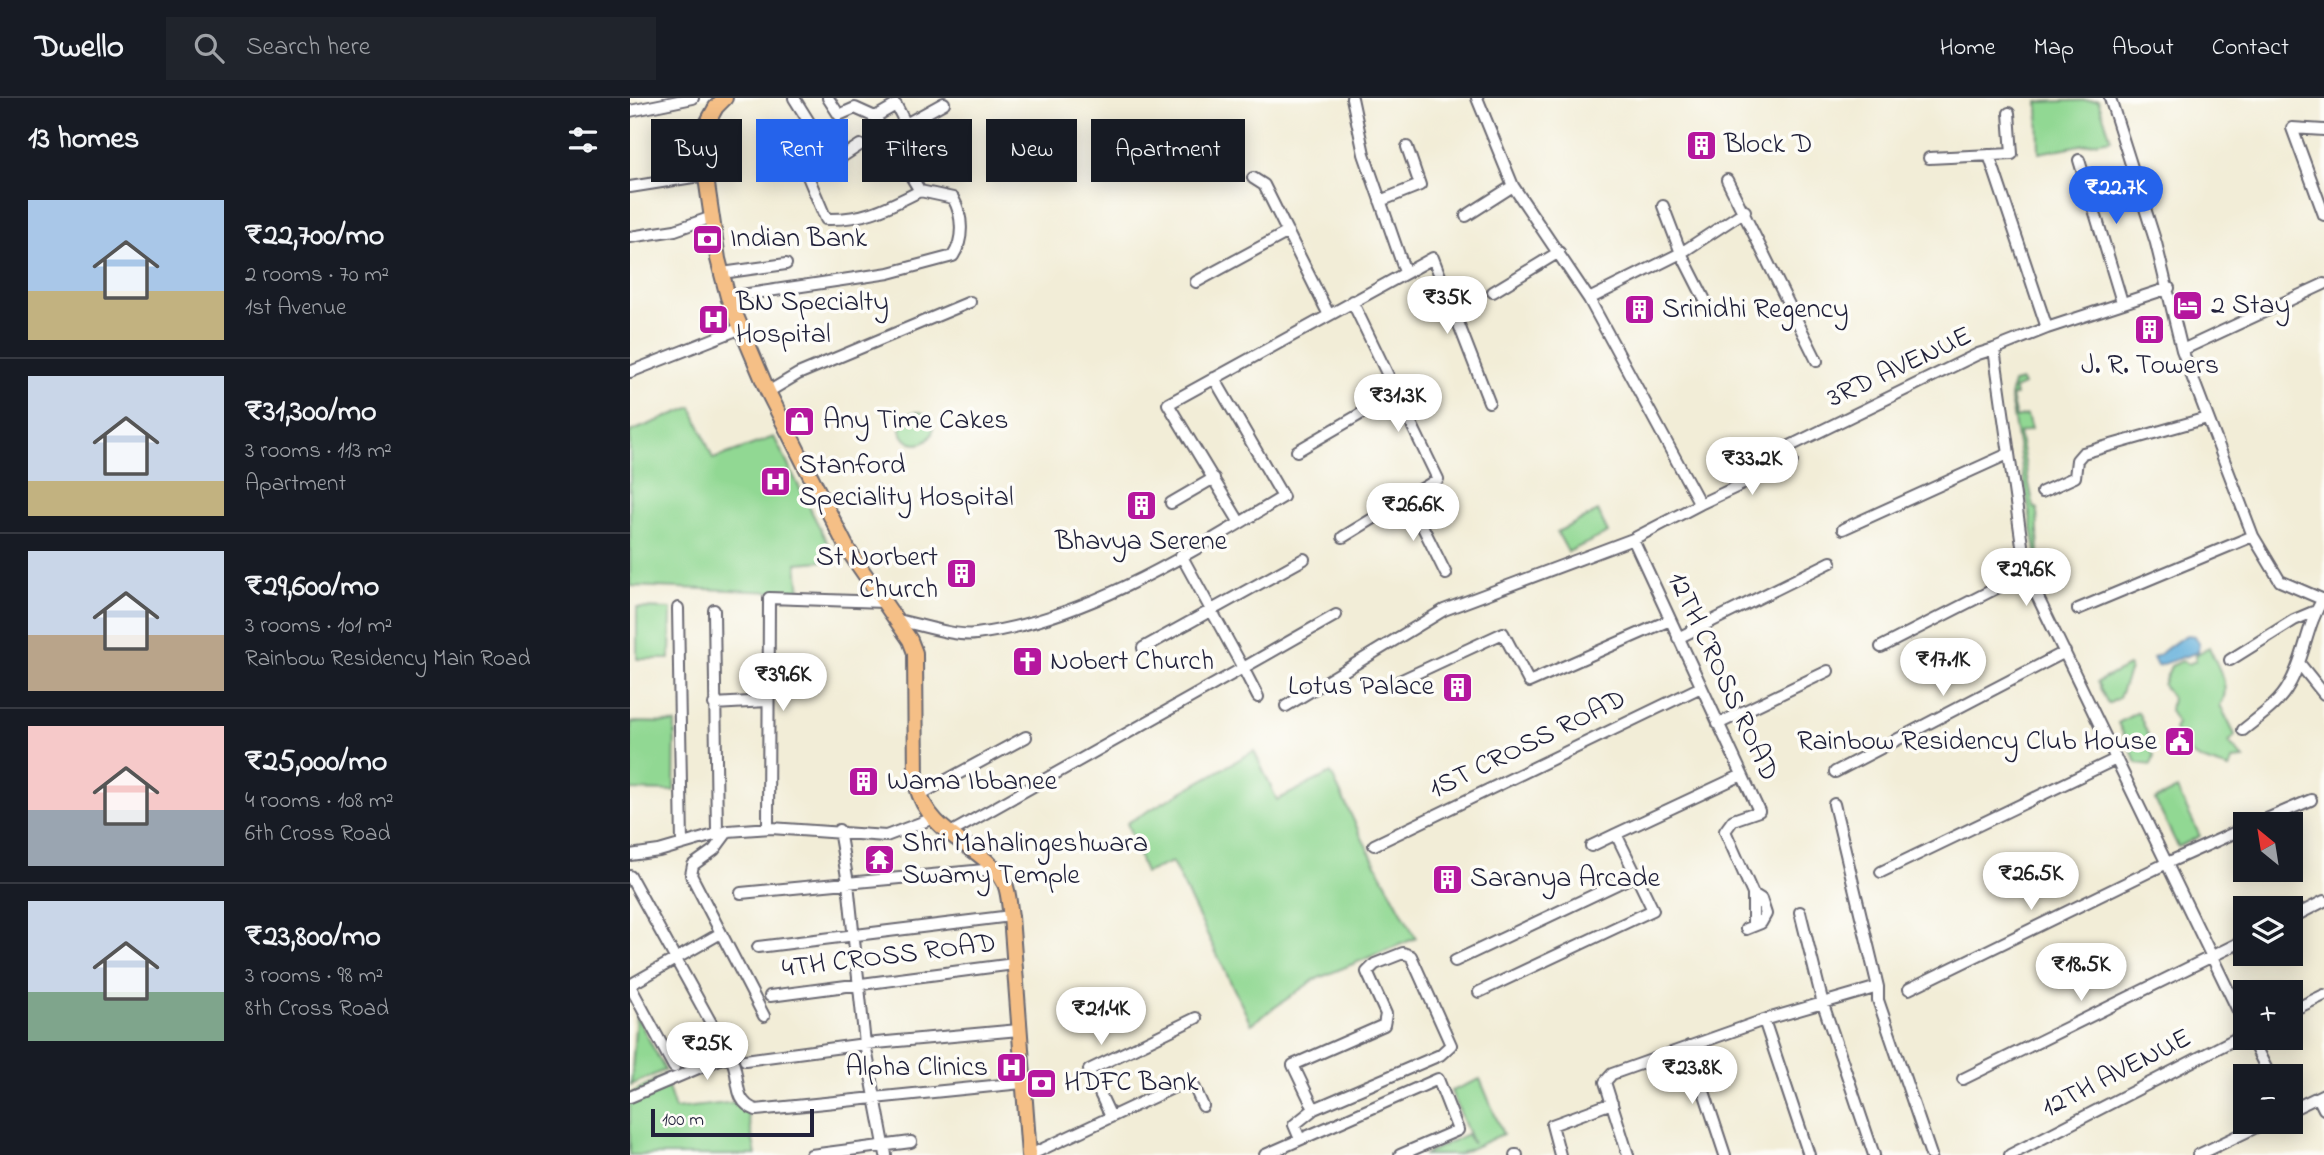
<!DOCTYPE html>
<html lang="en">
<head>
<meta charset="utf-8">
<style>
  :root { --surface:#171b24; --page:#20242c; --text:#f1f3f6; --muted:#9ea1a6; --line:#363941; --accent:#2563eb }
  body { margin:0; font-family:"Indie Flower",sans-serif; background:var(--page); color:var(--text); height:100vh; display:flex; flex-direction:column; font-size:26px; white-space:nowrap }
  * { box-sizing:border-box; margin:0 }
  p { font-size:23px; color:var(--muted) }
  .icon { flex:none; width:38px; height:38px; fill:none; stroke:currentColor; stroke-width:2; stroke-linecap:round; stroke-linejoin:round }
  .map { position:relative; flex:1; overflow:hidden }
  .panel { display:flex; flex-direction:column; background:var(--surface); width:630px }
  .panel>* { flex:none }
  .banner { position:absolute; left:21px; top:21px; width:665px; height:63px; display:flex; gap:14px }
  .needle { width:46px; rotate:330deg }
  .buttons { position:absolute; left:1603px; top:714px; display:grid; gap:14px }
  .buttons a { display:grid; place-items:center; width:70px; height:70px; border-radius:0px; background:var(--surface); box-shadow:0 4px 18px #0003; font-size:35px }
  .scale { position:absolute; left:21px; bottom:18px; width:163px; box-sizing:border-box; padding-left:7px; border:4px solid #22223b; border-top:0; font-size:19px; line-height:24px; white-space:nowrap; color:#22223b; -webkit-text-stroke:5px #fdfcf7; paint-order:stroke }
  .price { position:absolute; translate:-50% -60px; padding:0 16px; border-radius:24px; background:#fff; color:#222; font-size:23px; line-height:46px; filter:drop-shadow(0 2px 4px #0008) }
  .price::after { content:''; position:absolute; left:50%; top:42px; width:21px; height:16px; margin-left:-10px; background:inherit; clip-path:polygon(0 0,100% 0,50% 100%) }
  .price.current { background:var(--accent); color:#fff }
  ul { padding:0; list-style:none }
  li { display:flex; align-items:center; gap:21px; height:175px; padding:0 28px }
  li+li { border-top:2px solid var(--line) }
  li span { display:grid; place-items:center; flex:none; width:196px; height:140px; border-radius:0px; color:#555 }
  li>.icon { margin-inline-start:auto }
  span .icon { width:84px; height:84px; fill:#fffc; stroke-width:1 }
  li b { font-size:30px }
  h2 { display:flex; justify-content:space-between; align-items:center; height:84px; padding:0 28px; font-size:30px }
  .chip { padding:0 24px; border-radius:0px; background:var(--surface); box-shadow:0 4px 18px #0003; font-size:24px; line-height:63px }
  .chip.current { background:var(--accent); color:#fff }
  header { display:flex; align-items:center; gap:42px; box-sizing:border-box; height:98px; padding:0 35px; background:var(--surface); border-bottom:2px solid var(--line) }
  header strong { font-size:33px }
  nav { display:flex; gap:38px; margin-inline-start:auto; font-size:24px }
  .search { width:490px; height:63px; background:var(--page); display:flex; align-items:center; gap:18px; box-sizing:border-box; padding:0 24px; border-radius:0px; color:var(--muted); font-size:26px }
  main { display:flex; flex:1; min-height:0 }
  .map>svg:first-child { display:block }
</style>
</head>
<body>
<header>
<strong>Dwello</strong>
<div class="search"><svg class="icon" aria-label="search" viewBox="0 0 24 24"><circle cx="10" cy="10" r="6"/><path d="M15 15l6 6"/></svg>Search here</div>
<nav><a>Home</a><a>Map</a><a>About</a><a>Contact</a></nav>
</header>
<main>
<section class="panel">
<h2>13 homes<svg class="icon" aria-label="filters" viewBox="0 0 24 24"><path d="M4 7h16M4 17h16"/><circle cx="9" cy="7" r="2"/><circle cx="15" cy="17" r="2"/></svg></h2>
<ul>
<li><span style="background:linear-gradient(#a9c7e8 65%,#c2b280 0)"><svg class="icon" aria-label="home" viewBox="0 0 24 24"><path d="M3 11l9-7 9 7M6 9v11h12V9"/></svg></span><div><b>₹22,700/mo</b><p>2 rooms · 70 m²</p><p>1st Avenue</p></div></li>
<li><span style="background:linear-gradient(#c9d6e8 75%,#c2b280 0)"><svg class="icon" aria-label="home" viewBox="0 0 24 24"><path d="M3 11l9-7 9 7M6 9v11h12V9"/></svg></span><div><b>₹31,300/mo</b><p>3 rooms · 113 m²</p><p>Apartment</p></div></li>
<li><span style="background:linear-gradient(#c9d6e8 60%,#b9a48a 0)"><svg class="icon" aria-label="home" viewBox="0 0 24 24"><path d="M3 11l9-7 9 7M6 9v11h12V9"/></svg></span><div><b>₹29,600/mo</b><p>3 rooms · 101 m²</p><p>Rainbow Residency Main Road</p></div></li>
<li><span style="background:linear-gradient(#f6c9c9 60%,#9aa5b1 0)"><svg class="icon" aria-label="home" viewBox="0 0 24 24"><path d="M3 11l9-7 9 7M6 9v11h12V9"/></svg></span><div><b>₹25,000/mo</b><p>4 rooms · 108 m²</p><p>6th Cross Road</p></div></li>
<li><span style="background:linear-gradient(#c9d6e8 65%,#7fa58c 0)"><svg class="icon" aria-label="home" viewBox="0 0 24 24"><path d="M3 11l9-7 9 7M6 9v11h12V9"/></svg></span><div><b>₹23,800/mo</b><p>3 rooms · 98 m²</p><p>8th Cross Road</p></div></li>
</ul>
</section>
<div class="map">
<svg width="1694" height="1057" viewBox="0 0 1694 1057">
  <rect width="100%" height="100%" fill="#fdfcf7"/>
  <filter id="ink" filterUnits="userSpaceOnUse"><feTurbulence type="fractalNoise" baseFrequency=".0143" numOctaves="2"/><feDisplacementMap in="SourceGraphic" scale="14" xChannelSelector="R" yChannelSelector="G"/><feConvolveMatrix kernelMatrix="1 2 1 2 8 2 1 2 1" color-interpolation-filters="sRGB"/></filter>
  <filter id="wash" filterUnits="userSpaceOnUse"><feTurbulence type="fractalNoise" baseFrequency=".00686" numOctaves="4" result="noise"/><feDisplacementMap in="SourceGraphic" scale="28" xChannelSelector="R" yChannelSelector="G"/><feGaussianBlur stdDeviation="1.57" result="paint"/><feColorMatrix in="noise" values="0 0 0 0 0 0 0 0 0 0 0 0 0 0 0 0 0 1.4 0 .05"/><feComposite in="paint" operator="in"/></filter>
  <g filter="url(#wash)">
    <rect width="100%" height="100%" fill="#f2edd7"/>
    <!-- green -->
    <path fill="#91d893" stroke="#5a7d67" stroke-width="2" d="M1468,2L1481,41L1409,55L1408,4Z
      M1391,283L1393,287L1384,291L1386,297L1381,299L1386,320L1397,317L1401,331L1389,335L1404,410H1407L1410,477L1380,299L1383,285Z
      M62,309L83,361L144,339L206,462L167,465L170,495L0,488V334Z
      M271 330a16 16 0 1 1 32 0a16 16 0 1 1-32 0Z
      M968,413L978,435L938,454L927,434Z
      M7,510L41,511L40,561H7Z
      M1579,549C1586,566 1603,590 1590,607L1605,637L1599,645L1614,661L1602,662L1599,671C1569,661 1558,662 1544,631L1547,626L1540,612L1542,600L1533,587L1541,568L1552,563L1558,566L1566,563V557Z
      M1498,568L1500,571L1489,600L1478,606L1467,584Z
      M1508,614L1520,641L1516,643L1524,658L1521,667L1507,665L1488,625Z
      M1,624L45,625L44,693L0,692Z
      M624,653L647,702L701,675L733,742L786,840L684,882L621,926L542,764L515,775L497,725Z
      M1547,691L1570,738L1548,749L1525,702Z
      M6,917L35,972L1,987Z
      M34,977L45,1011L115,1003L126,1057H0V996Z
      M850,981L873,1036L827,1057H793L837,1036L843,1046L821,993Z"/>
    <!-- water -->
    <path fill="#60aeda" stroke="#41688a" stroke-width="2" d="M1557,537L1565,538L1569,545L1568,554L1527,568L1523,560C1536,553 1543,544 1557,537Z"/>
  </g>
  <g filter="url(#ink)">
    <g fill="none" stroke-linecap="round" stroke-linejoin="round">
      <defs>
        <path id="minor" d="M164,0L204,64L230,47
          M722,0L734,56L775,174
          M1480,0L1526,145L1552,252L1623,438L1650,483L1694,502
          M0,13L63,0
          M245,19L266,7L276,26L314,5
          M1694,32L1662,30L1694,117
          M194,49L171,62L196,121C235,122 256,110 290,93
          M1359,57L1417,230
          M1299,60L1382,56L1379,15
          M1449,62L1492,204
          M623,80L634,87L698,215
          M1097,82L1187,263
          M0,89L76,77
          M750,103L790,87L777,49
          M1033,108L1051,155L1080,212
          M836,118L883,88
          M0,139L45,132L82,119
          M92,175L156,166
          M566,184L658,134
          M1539,190L1417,230L1364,251L1396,475L1615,927
          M863,194L929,154
          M98,199L259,175L323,158C334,141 333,118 323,100L290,93L245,19L225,10L209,17L198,0
          M959,201L1051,155L1115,113
          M1552,252L1694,186
          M0,274L109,231
          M138,294L168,276L340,204
          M1158,349L1348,256L1364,251
          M667,353L765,296
          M1412,394L1445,379L1447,362L1453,355L1577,320
          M778,399L816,476
          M541,405L584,380
          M1070,406L1162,363
          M610,425L538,306L803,160L859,304
          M1213,431L1378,356
          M713,439L808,381L722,203
          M1003,441L1129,713L1103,722L1095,733L1123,796V826
          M48,510L52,746
          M1448,511L1623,438
          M84,512L87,735
          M267,522C288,526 326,539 346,536C456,522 560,455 653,399L584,280
          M1048,540L1201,464
          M1251,549L1396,475
          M513,550L674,461
          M1600,562L1664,522L1683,514
          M1669,565L1694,596
          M763,586L873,535L899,584L1040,522
          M628,599L613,570L706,517
          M84,606L137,603
          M656,608L814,512L1003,441L1070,406L959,201L883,88L847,0
          M1088,626L1198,573
          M1613,632C1629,619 1649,606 1659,587C1675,560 1676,528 1693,501
          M1205,674L1435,554
          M289,697L396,639
          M1204,706L1248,889V902L1301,1057
          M1625,726L1681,702
          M138,730L139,500L254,504
          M209,732L218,785L235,946L256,1057
          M98,733L84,752L63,767L61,777L134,918
          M320,735L613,570L551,457
          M744,747L1071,589
          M961,748L986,736
          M0,757L29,753L98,733L141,730L256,738L301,721
          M1251,774L1486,661
          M0,778L91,943
          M111,795L365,771
          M1170,814L1193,906L1244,1057
          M1661,820L1694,803
          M1116,831L1131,825L1136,816L1131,801L1123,796
          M128,849L381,818
          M773,855L781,858L821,947L810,957L684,1011L663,967L754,927L756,916L737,874L745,866Z
          M825,863L1006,777L986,736L1112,677
          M0,887L91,835
          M0,888L44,969
          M1279,891L1537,765L1615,730
          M849,894L1023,812L1006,777
          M140,898L384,866
          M1661,913L1694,897
          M1134,922L1179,1057
          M1621,940L1640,978
          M1059,948L1095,1057
          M115,962L235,946L389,932
          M1333,981L1615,842
          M0,999L92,960L102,962C111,981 102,1003 126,1012L392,985
          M1688,999L1694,1011
          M1661,1012L1694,996
          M481,1019L459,972L566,920
          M670,1041L664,1027L684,1011
          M181,1057L281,1044
          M400,1057L553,985L564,988L573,1008
          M635,1057L808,981L828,1032L770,1057
          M885,1057H887
          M930,1057L922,1027L982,1005
          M998,1057L975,984L982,976L1134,922L1248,889
          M1380,1057L1615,936
          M1568,1057L1637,1024"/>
        <path id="major" d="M95,0L86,9L75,29L74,66L88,161L98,199L138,294L218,452L280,542L285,555L286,686C301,743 352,743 375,786C379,795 379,808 381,818L399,1057"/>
      </defs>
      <!-- minor casing -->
      <use href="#minor" stroke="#6b6972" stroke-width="14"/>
      <!-- major casing -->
      <use href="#major" stroke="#6b6972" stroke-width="18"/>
      <!-- minor -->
      <use href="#minor" stroke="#fff" stroke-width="10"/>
      <!-- major -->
      <use href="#major" stroke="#f5bf86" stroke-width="14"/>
    </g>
  </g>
  <!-- icons -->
  <defs>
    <symbol id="building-square" viewBox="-11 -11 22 22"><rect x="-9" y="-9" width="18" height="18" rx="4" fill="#b5179e" stroke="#fdfcf7"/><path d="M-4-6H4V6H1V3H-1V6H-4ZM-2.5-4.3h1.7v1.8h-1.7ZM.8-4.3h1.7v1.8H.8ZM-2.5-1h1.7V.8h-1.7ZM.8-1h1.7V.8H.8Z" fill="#fff"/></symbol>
    <symbol id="bank-square" viewBox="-11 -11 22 22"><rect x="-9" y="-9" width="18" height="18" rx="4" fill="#b5179e" stroke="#fdfcf7"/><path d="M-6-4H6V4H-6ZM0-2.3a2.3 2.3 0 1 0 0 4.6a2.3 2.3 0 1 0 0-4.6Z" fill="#fff"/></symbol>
    <symbol id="hotel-square" viewBox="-11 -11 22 22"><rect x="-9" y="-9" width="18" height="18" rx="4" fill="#b5179e" stroke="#fdfcf7"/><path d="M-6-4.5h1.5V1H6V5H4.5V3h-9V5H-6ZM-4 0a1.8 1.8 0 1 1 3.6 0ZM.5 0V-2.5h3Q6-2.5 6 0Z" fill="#fff"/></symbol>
    <symbol id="hospital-square" viewBox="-11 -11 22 22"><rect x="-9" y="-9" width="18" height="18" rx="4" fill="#b5179e" stroke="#fdfcf7"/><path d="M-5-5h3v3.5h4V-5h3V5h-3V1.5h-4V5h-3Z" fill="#fff"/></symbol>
    <symbol id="shop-square" viewBox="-11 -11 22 22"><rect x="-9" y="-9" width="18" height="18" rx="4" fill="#b5179e" stroke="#fdfcf7"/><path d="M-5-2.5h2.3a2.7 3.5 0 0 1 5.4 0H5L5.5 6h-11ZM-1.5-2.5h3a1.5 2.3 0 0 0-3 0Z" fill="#fff"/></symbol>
    <symbol id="church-square" viewBox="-11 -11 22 22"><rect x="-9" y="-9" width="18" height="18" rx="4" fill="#b5179e" stroke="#fdfcf7"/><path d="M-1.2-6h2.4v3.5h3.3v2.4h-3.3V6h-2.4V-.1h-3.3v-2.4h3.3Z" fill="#fff"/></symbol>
    <symbol id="civic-square" viewBox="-11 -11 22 22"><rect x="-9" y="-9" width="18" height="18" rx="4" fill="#b5179e" stroke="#fdfcf7"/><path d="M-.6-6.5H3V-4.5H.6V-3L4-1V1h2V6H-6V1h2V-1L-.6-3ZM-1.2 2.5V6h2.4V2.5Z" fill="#fff"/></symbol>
    <symbol id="temple-square" viewBox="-11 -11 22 22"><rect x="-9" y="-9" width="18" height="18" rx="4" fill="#b5179e" stroke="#fdfcf7"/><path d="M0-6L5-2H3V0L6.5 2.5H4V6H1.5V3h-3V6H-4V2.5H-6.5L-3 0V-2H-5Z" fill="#fff"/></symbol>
  </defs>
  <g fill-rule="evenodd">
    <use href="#building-square" x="1054" y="30" width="35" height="35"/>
    <use href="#bank-square" x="60" y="124" width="35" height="35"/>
    <use href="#hotel-square" x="1540" y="190" width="35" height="35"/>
    <use href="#building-square" x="992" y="194" width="35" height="35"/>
    <use href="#hospital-square" x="66" y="204" width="35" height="35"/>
    <use href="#building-square" x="1502" y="214" width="35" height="35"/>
    <use href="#shop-square" x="152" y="306" width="35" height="35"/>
    <use href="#hospital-square" x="128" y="366" width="35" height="35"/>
    <use href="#building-square" x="494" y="390" width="35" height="35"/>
    <use href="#building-square" x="314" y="458" width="35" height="35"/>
    <use href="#church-square" x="380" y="546" width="35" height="35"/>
    <use href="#building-square" x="810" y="572" width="35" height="35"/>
    <use href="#civic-square" x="1532" y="626" width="35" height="35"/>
    <use href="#building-square" x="216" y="666" width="35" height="35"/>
    <use href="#temple-square" x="232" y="744" width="35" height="35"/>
    <use href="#building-square" x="800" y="764" width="35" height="35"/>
    <use href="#hospital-square" x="364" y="952" width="35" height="35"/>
    <use href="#bank-square" x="394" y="968" width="35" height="35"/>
  </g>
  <g text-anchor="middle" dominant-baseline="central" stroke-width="7" stroke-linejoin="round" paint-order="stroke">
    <!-- poi labels -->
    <g font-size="28" fill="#22223b" stroke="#fdfcf7" text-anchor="start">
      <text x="1094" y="47">Block D</text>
      <text x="100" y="141">Indian Bank</text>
      <text x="106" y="205">BN Specialty<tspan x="106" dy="32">Hospital</tspan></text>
      <text x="1581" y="208">2 Stay</text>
      <text x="1032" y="212">Srinidhi Regency</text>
      <text x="1520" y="268" text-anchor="middle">J. R. Towers</text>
      <text x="193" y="323">Any Time Cakes</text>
      <text x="169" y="368">Stanford<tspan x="169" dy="32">Speciality Hospital</tspan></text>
      <text x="511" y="444" text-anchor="middle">Bhavya Serene</text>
      <text x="308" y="460" text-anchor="end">St Norbert<tspan x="308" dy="32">Church</tspan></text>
      <text x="420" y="564">Nobert Church</text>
      <text x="804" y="589" text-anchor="end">Lotus Palace</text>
      <text x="1527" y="644" text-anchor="end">Rainbow Residency Club House</text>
      <text x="257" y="684">Wama Ibbanee</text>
      <text x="272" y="746">Shri Mahalingeshwara<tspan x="272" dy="32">Swamy Temple</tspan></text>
      <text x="840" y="781">Saranya Arcade</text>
      <text x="358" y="970" text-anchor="end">Alpha Clinics</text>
      <text x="434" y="985">HDFC Bank</text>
    </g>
    <!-- street labels -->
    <g font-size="28" fill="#22223b" stroke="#fdfcf7">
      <text transform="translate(1270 270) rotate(-25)">3RD AVENUE</text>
      <text transform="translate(1092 579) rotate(65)">12TH CROSS ROAD</text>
      <text transform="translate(898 647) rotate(-26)">1ST CROSS ROAD</text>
      <text transform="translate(259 859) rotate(-7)">4TH CROSS ROAD</text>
      <text transform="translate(1487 976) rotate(-27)">12TH AVENUE</text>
    </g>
  </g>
</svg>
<div class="buttons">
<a><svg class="needle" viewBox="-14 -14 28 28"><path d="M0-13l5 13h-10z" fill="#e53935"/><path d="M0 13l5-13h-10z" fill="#9ea1a6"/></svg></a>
<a><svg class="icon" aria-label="layers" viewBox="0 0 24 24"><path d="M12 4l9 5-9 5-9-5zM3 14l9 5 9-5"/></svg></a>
<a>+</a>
<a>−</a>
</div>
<div class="scale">100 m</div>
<b class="price current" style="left:1486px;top:128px">₹22.7K</b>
<b class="price" style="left:817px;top:238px">₹35K</b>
<b class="price" style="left:768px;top:336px">₹31.3K</b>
<b class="price" style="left:1122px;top:399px">₹33.2K</b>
<b class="price" style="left:783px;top:445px">₹26.6K</b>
<b class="price" style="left:1396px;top:510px">₹29.6K</b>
<b class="price" style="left:1313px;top:600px">₹17.1K</b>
<b class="price" style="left:153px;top:615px">₹39.6K</b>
<b class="price" style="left:1401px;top:814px">₹26.5K</b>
<b class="price" style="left:1451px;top:905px">₹18.5K</b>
<b class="price" style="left:471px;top:949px">₹21.4K</b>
<b class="price" style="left:77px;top:984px">₹25K</b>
<b class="price" style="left:1062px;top:1008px">₹23.8K</b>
<div class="banner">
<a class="chip">Buy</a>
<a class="chip current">Rent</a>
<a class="chip">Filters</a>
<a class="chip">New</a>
<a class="chip">Apartment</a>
</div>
</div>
</main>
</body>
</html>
